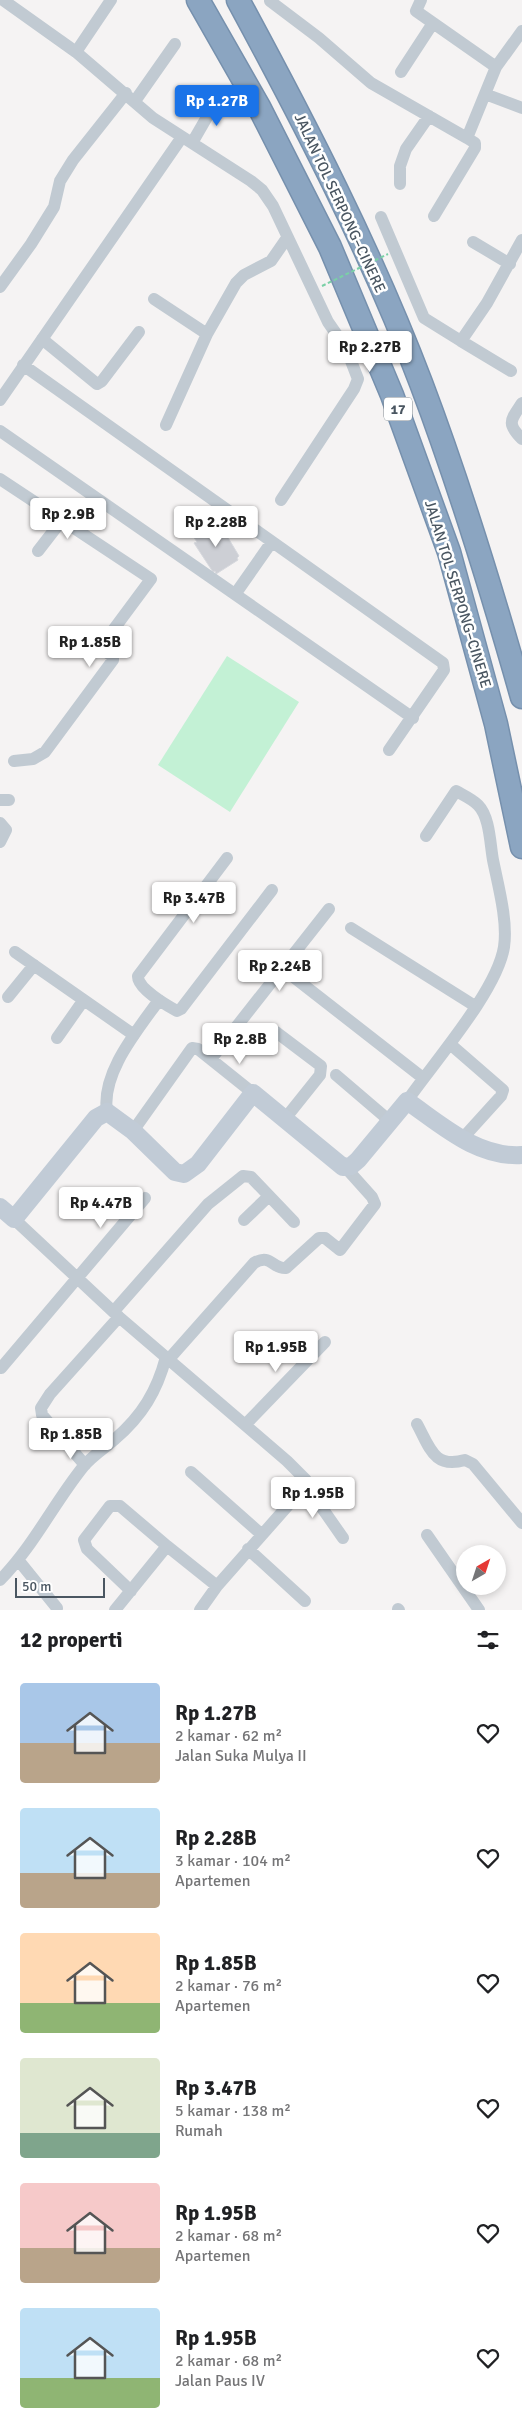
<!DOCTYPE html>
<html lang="id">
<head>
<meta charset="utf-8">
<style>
  :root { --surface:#fff; --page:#f6f6f6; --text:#202124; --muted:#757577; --accent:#1a73e8 }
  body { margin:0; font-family:Signika,sans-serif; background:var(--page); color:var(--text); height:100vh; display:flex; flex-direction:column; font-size:19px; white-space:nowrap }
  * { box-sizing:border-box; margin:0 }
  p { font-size:16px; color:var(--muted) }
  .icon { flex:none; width:28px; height:28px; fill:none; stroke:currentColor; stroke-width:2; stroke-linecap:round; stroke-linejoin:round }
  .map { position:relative; height:1610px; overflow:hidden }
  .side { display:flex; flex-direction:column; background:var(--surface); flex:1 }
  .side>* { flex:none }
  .needle { width:32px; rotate:39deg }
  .controls { position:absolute; left:456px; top:1545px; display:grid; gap:10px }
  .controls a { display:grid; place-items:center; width:50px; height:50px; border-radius:50%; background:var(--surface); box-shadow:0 2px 8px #0003; font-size:25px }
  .scale { position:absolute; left:15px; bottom:12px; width:90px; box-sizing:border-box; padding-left:5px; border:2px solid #4a5661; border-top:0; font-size:14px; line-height:18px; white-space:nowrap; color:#4a5661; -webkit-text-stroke:4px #fff; paint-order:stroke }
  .price { position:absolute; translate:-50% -42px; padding:0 11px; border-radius:5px; background:#fff; color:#222; font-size:16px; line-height:32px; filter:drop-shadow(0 1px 2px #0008) }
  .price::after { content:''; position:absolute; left:50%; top:30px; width:15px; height:11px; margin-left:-8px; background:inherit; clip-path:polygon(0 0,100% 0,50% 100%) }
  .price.current { background:var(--accent); color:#fff }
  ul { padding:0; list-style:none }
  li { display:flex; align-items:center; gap:15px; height:125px; padding:0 20px }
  li span { display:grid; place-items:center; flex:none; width:140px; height:100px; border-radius:5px; color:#555 }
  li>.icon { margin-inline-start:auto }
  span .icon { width:60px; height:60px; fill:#fffc; stroke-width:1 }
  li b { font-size:21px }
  h2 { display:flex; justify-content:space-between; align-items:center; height:60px; padding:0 20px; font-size:21px }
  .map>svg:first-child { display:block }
</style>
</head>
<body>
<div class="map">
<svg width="522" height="1610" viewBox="0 0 522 1610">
  <rect width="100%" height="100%" fill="#f5f3f3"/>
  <!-- green -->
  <path fill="#c3f1d5" d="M227,656L299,702L230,812L158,765Z"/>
  <!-- building -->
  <path fill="#cdcfd5" stroke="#d7d9de" d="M215,522L218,528L221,526L239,556L237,558L238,560L216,574L215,571L213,572L194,543L197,542L193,536Z"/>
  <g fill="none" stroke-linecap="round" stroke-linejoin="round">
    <defs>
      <path id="highway" d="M198,0L259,107L330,247L392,395L449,552L496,724L522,847
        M238,0C305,124 371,251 421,383C460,486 492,591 522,697"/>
    </defs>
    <!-- highway casing -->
    <use href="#highway" stroke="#7690ad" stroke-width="25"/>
    <!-- street -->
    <path stroke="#c1cad2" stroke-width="12" d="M3,0L76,52L153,118L251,181L262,190L273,206L328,322L346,348L358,379L354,389L281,500
      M421,0L416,11L496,67L522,31
      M270,1L319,38L371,83L467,138
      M76,52L111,0
      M401,72L433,23
      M485,94L522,108
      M135,101L175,44
      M192,143L218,98
      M400,184V166L406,149L429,116
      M434,216L475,148V143L467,138L496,67
      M381,217L424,318L461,341L487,303L522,240
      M473,242L510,264
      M0,287L31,244L54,207L60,181L73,160L126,93
      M154,299L207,334
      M42,339L97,384L102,381L139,332
      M461,341L511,371
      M23,365L443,663L444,670L389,750
      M0,400L182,137
      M522,403C511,420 506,423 522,439
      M166,425L207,334L236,283L244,275L271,261L287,238
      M0,431L413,718
      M0,479L151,579L105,641V651L113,657V660L45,752L33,759L14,761
      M38,551L62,520
      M236,593L271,543
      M0,800H9
      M0,823L6,830L0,842
      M227,858L138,976C137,988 166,1005 177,1011L181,1009L272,890
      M351,928L475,1006
      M15,952L134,1035
      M282,968L423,1078
      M8,997L34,965
      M276,1032L321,1066L320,1075L284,1120
      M57,1038L83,1001
      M450,1044L503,1090L501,1096L462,1139
      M211,1059L329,909
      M336,1075L391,1122
      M407,1101C434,1062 497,991 504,947C508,921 498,885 493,860C490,844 490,817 478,805C472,799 463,795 456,791L426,836
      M107,1112C101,1073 137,1031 159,1000
      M133,1131L192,1048L198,1049L253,1093
      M14,1219L119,1317L287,1461L306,1480V1485L343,1538
      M244,1220L269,1196
      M114,1311L208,1204L243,1176L251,1177L294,1222
      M169,1359L254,1263C271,1253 272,1269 286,1268L319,1238H325L340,1250L375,1204L372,1197L346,1168
      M1,1368L145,1198
      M417,1424C430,1448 434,1469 465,1460L473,1464L522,1523
      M245,1425L325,1342
      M85,1465L42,1415L41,1408L50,1394L119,1317
      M191,1472L261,1534
      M427,1535L479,1610
      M248,1549L305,1601
      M19,1561L57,1608
      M0,1580C33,1547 54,1503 83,1467C92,1456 105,1448 115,1439C142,1416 157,1391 166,1357
      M131,1591L87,1549L84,1540L110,1506H120L167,1546
      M398,1609L399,1610
      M115,1610L167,1546L217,1586
      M200,1610L217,1586L306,1485"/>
    <!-- secondary -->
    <path stroke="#c1cbd6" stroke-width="18" d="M0,1207L14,1219L96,1118L107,1112L133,1131L175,1172L184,1174L198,1164L253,1093L343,1167L351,1166L358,1160L407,1101C442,1125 477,1158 522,1155"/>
    <!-- highway -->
    <use href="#highway" stroke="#8ba5c1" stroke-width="22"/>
    <!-- path-bridge -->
    <path stroke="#7ad0a6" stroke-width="2" stroke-dasharray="4 2.5" stroke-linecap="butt" d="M322,286L388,254"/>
  </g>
  <g text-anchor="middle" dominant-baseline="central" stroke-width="5" stroke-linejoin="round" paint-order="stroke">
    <!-- shield labels -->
    <rect fill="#fff" stroke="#808990" stroke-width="1" x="384" y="397.5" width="28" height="23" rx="4"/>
    <g font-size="14" font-weight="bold" fill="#4a5661">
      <text x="398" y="409">17</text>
    </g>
    <!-- street labels -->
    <g font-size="15" fill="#4a5661" stroke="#fff">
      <text transform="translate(340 203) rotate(65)">JALAN TOL SERPONG–CINERE</text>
      <text transform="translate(458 594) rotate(73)">JALAN TOL SERPONG–CINERE</text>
    </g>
  </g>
</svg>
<div class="controls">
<a><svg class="needle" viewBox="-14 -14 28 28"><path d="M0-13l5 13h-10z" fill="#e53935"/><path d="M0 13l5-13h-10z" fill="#757577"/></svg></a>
</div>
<div class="scale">50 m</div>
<b class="price current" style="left:217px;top:127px">Rp 1.27B</b>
<b class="price" style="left:370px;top:373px">Rp 2.27B</b>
<b class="price" style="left:68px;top:540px">Rp 2.9B</b>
<b class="price" style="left:216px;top:548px">Rp 2.28B</b>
<b class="price" style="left:90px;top:668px">Rp 1.85B</b>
<b class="price" style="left:194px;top:924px">Rp 3.47B</b>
<b class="price" style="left:280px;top:992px">Rp 2.24B</b>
<b class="price" style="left:240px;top:1065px">Rp 2.8B</b>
<b class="price" style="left:101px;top:1229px">Rp 4.47B</b>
<b class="price" style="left:276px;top:1373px">Rp 1.95B</b>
<b class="price" style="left:71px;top:1460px">Rp 1.85B</b>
<b class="price" style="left:313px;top:1519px">Rp 1.95B</b>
</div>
<section class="side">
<h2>12 properti<svg class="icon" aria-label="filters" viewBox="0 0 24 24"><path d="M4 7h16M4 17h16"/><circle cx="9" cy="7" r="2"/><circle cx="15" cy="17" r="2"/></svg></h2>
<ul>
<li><span style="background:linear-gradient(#a9c7e8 60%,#b9a48a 0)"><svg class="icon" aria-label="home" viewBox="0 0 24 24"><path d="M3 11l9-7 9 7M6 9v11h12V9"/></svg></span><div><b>Rp 1.27B</b><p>2 kamar · 62 m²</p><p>Jalan Suka Mulya II</p></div><svg class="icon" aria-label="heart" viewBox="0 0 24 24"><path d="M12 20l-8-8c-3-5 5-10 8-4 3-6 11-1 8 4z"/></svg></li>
<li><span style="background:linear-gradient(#bfe0f5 65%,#b9a48a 0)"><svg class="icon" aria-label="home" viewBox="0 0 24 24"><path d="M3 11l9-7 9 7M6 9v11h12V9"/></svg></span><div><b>Rp 2.28B</b><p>3 kamar · 104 m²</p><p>Apartemen</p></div><svg class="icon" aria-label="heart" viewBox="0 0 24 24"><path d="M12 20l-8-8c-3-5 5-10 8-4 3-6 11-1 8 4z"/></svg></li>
<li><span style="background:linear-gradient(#ffd9b3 70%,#8fb573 0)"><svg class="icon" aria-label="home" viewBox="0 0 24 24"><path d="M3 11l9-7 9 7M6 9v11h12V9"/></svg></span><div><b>Rp 1.85B</b><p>2 kamar · 76 m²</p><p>Apartemen</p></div><svg class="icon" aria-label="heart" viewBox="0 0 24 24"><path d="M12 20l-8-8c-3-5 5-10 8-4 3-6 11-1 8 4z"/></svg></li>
<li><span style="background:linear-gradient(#dfe7d0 75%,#7fa58c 0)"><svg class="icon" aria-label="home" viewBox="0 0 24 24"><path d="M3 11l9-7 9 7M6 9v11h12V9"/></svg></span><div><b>Rp 3.47B</b><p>5 kamar · 138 m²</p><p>Rumah</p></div><svg class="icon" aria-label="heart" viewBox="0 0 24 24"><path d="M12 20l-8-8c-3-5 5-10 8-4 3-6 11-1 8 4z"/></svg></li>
<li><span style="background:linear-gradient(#f6c9c9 65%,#b9a48a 0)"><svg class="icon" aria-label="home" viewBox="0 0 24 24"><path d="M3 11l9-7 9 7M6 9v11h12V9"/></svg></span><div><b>Rp 1.95B</b><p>2 kamar · 68 m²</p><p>Apartemen</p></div><svg class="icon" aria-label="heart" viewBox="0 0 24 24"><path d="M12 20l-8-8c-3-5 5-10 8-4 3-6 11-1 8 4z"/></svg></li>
<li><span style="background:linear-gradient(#bfe0f5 70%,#8fb573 0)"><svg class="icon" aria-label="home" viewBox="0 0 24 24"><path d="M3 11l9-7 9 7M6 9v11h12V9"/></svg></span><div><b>Rp 1.95B</b><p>2 kamar · 68 m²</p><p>Jalan Paus IV</p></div><svg class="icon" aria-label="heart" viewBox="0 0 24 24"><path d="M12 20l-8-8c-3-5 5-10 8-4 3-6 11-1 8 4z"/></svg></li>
</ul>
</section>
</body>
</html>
